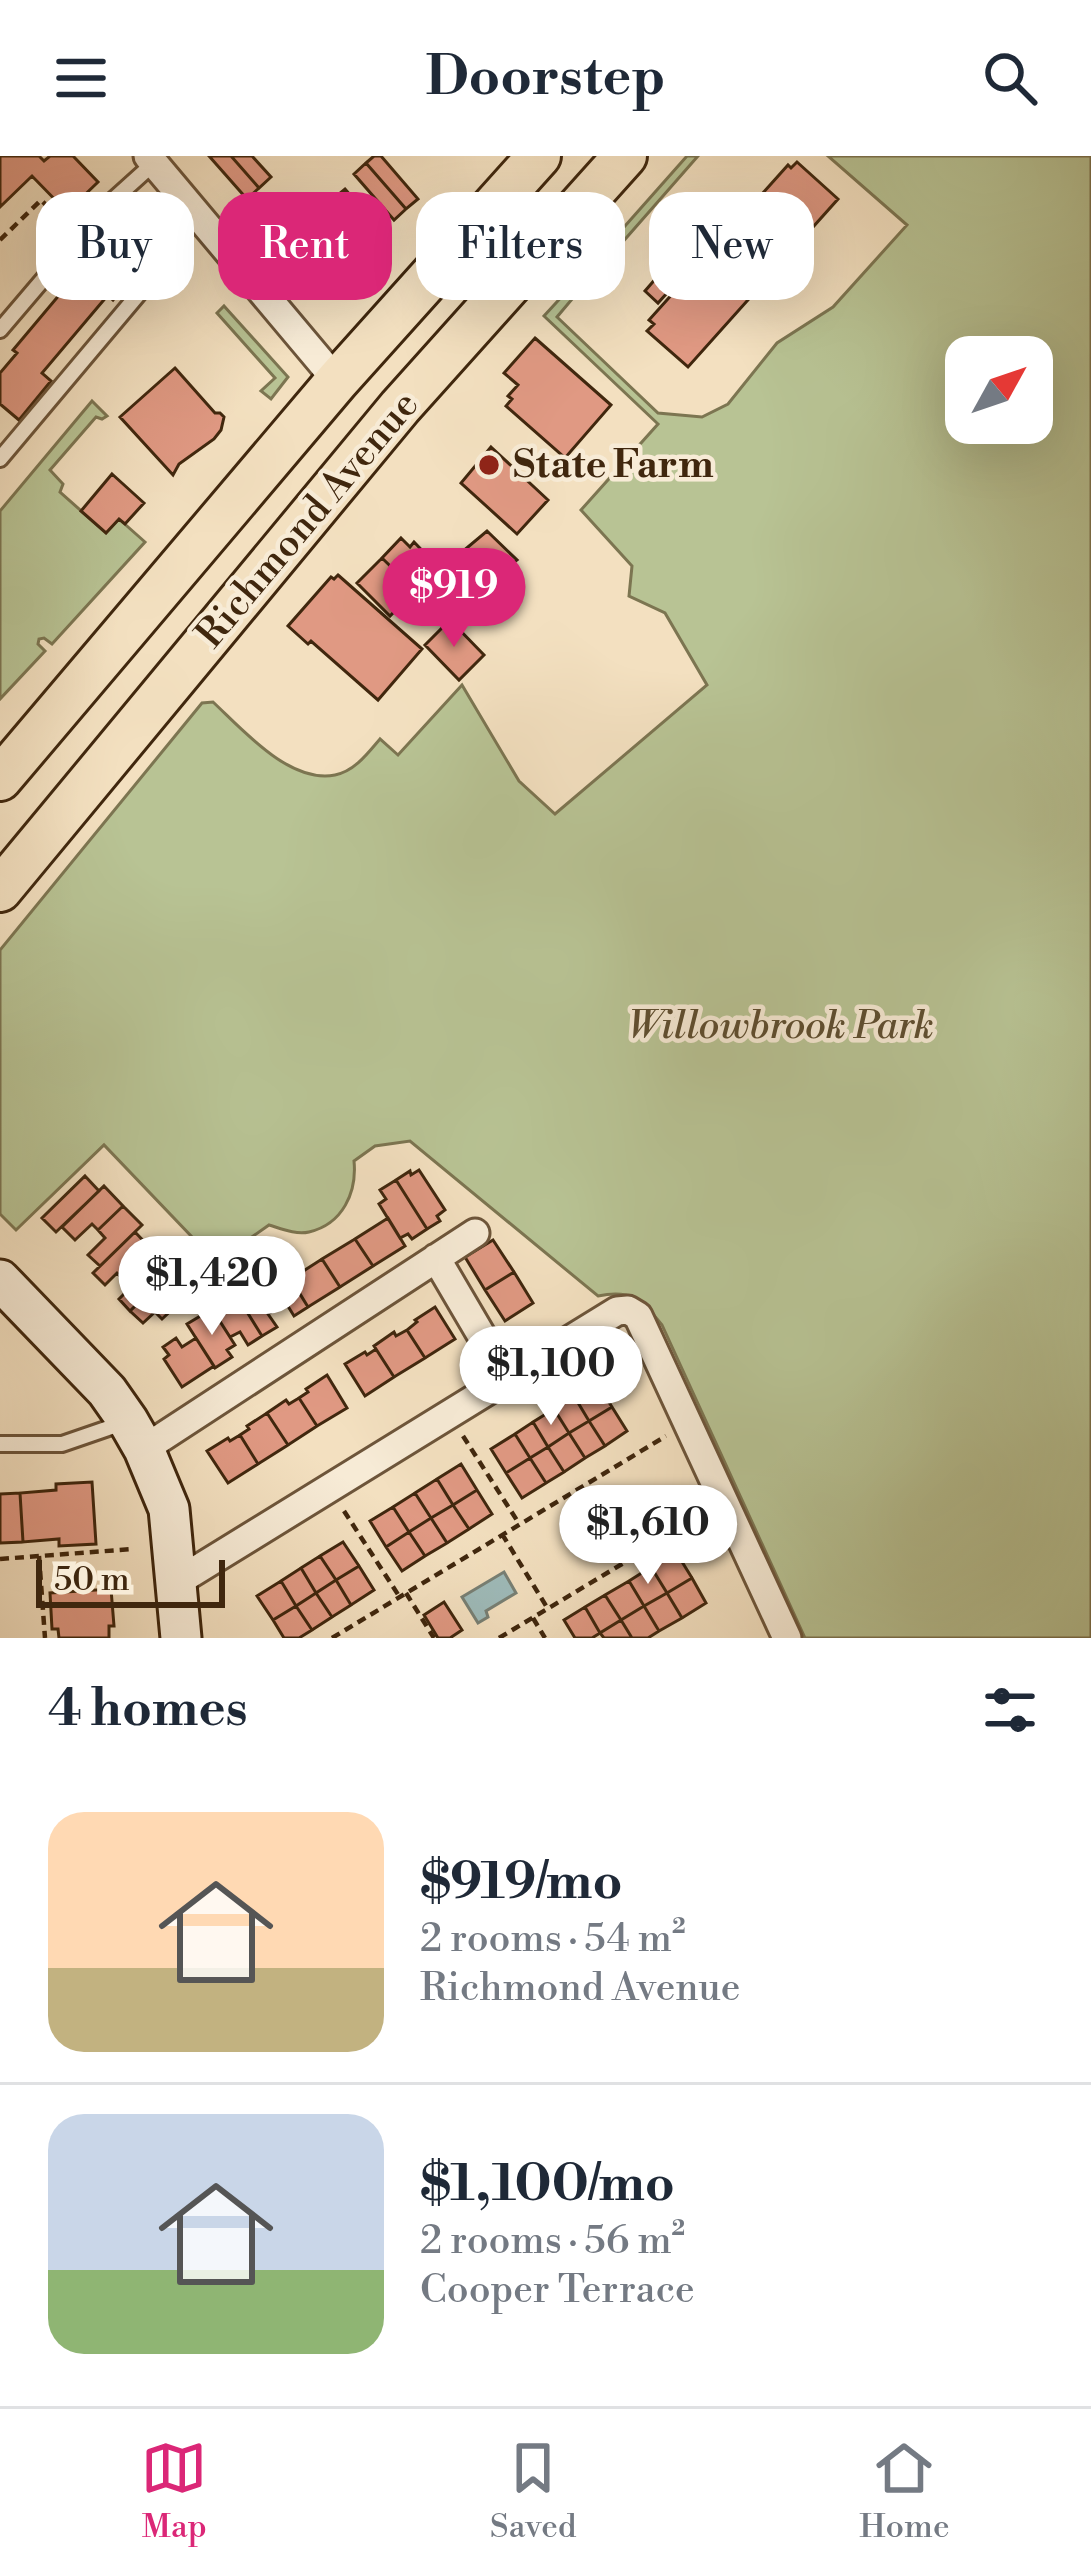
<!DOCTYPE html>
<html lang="en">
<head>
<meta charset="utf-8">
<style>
  :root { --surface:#fff; --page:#f6f6f7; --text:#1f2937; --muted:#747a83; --line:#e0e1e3; --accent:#db2777 }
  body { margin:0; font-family:"Libre Bodoni",serif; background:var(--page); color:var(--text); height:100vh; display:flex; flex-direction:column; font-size:45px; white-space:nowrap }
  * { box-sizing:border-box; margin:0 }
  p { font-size:39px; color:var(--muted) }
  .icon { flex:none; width:66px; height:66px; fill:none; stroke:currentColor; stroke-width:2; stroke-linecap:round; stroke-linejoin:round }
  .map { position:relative; height:1482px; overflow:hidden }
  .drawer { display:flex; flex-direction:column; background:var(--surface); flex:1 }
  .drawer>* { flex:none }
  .top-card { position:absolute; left:36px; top:36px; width:1020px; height:108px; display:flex; gap:24px }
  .needle { width:78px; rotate:50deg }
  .tools { position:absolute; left:945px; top:180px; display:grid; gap:24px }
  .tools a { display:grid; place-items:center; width:108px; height:108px; border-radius:24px; background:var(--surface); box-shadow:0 12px 48px #0002; font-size:60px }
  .scale { position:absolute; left:36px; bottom:30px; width:189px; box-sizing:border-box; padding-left:12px; border:6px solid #40270e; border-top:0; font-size:33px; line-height:42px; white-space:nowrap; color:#40270e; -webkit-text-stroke:9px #f7ebd6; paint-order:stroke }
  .price { position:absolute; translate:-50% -102px; padding:0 27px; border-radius:42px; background:#fff; color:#222; font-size:39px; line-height:78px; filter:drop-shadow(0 3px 6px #0008) }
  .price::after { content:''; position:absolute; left:50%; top:72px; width:36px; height:27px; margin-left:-18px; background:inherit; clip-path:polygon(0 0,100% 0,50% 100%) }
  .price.on { background:var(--accent); color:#fff }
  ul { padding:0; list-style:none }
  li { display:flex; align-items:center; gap:36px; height:300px; padding:0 48px }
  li+li { border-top:3px solid var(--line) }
  li span { display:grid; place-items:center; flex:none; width:336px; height:240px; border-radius:36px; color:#555 }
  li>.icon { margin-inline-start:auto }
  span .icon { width:144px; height:144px; fill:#fffc; stroke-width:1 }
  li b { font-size:51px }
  h2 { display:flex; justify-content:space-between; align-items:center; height:144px; padding:0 48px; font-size:51px }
  .pill { padding:0 42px; border-radius:36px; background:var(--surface); box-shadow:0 12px 48px #0002; font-size:42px; line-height:108px }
  .pill.on { background:var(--accent); color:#fff }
  header { display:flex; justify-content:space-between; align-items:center; height:156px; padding:0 48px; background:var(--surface); font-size:54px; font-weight:700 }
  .tab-bar { display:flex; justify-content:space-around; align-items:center; height:168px; border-top:3px solid var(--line); background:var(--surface); font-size:33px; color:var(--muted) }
  .tab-bar a { display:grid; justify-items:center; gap:6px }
  .tab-bar .on { color:var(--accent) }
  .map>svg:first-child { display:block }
</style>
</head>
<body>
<header><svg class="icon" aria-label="menu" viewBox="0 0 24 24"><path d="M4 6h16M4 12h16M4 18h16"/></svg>Doorstep<svg class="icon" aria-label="search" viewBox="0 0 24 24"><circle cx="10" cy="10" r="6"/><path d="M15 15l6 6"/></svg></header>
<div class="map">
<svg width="1091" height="1482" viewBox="0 0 1091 1482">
  <rect width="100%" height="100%" fill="#f3e0c0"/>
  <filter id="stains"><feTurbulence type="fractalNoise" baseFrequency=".00167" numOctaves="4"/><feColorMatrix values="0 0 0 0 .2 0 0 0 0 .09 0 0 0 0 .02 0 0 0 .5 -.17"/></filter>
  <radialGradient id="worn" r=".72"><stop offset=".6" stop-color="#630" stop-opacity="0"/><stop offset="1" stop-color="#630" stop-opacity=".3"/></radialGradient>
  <!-- green -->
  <path fill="#b8c394" stroke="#7c7551" stroke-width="3" fill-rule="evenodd" d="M687,0H698L592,121L586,114Z
    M828,0H1091V1482H805L662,1169C641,1143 631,1133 598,1140L410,985L375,990L354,1005C357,1036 343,1068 309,1076C296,1079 282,1073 269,1069L216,1106L104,989L16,1074L0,1058V794L202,547L213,546C243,574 290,628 335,619C355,615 368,597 380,583L398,599L462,529L519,625L555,658L707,529L665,457L629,440L632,410L581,354L658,268L544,160L566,136L573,142L557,161L658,257L702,261L728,248L777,187L833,151L907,69ZM966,201H1032V267H966Z
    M224,150L288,221L271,243L261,235L275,222L217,157Z
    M92,245L107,260L102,263L96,261L50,314L63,328L60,336L106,377L119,363L145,386L52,488L44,482L39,483L38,488L45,495L0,543V355Z"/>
  <!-- water -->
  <path fill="#9ebbba" stroke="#788075" stroke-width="3" d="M504,1416L516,1437L486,1455L488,1461L478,1467L462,1441Z"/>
  <!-- building -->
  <path fill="#e09983" stroke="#40270e" stroke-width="3" d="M0,0H39L44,5L50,0H73L98,26L67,56L32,20L0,51Z
    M209,0H231L259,32L247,43Z
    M231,0H252L271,21L259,32Z
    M374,0H381L418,43L406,53L366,7Z
    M797,6L838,43L688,211L647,175L654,168L649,164L788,9L791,12Z
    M366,7L406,53L394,64L354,18Z
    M345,33L385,79L375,89L333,43Z
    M333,43L375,89L362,100L321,54Z
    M311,67L352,113L339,124L299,77Z
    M113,75L147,103L113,144L108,139L42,217L51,225L19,264L0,248V217L17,197L13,194Z
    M299,77L339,124L328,133L288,87Z
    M670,106L684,118L658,147L645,135Z
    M535,182L611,249L565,302L506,250L512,243L508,240L518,229L504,217Z
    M175,212L215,257H220L224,261L221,274L214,283L179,308L173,319L120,261Z
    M491,291L548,344L517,378L461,327Z
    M112,318L144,347L125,368L119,363L106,377L81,355Z
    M487,375L517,404L482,432L456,401Z
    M401,382L410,391L414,386L438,411L415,434L382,402Z
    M382,402L415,434L390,460L357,427Z
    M338,419L422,493L378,544L311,485L308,488L288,470L331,421L334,423Z
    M450,464L484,499L459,524L425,489Z
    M419,1014L445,1054L437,1060L440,1065L427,1073L396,1024L410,1015L411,1019Z
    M85,1020L99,1035L56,1076L42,1062Z
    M396,1024L427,1073L412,1083L408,1078L400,1082L379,1048L386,1043L380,1034Z
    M104,1030L123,1050L98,1074L92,1068L75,1084L62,1071Z
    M123,1050L142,1069L100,1110L88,1099L105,1082L98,1074Z
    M388,1062L405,1090L373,1110L355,1083Z
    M135,1076L154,1096L124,1124L117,1117L105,1129L93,1117Z
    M355,1083L373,1110L340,1131L322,1103Z
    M493,1084L514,1116L485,1134L465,1101Z
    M154,1096L172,1114L130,1155L119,1143L131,1131L124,1124Z
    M277,1101L308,1151L294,1160L286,1147L276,1153L253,1116Z
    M322,1103L340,1131L308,1151L291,1123Z
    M172,1114L192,1135L162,1163L155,1156L143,1167L130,1155Z
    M253,1116L276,1153L268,1158L277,1171L262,1180L231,1130Z
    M514,1116L533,1147L505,1165L485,1134Z
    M231,1130L262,1180L248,1189L240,1176L230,1181L207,1145Z
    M435,1151L455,1183L425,1202L407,1174L417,1166L415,1164Z
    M212,1153L235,1189L227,1194L232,1201L215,1212L187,1168Z
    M407,1174L425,1202L394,1221L374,1190L394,1176L396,1180Z
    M176,1182L182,1191L196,1182L214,1210L182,1231L164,1203L169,1199L163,1191Z
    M376,1193L394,1221L365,1240L345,1208L365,1196L367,1199Z
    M327,1219L347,1252L317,1270L299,1242L308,1236L306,1233Z
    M596,1226L612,1251L589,1265L574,1240Z
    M574,1240L589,1265L569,1277L554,1253Z
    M299,1242L317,1270L288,1289L267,1257L286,1244L289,1248Z
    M612,1251L627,1275L605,1290L589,1265Z
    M554,1253L569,1277L548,1291L533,1266Z
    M267,1257L288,1289L258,1308L240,1279L249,1273L247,1270Z
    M589,1265L605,1290L585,1302L569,1277Z
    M533,1266L548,1291L530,1302L515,1278Z
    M569,1277L585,1302L564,1316L548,1291Z
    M515,1278L530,1302L506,1317L491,1293Z
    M240,1279L258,1308L228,1327L207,1295L228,1282L230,1285Z
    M548,1291L564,1316L546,1327L530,1302Z
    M530,1302L546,1327L522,1342L506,1317Z
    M461,1308L477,1334L453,1349L437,1323Z
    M437,1323L453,1349L431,1362L415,1337Z
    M92,1326L96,1388L59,1390V1383L23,1386L20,1337L56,1334V1328Z
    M477,1334L492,1358L469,1373L453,1349Z
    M20,1337L23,1386L0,1387V1338Z
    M415,1337L431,1362L409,1376L393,1351Z
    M453,1349L469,1373L447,1387L431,1362Z
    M393,1351L409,1376L386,1391L370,1365Z
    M431,1362L447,1387L425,1400L409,1376Z
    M409,1376L425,1400L402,1415L386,1391Z
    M343,1386L359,1410L336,1424L320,1400Z
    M676,1396L692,1422L667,1437L651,1411Z
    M320,1400L336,1424L316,1437L301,1412Z
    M359,1410L374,1434L351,1449L336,1424Z
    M651,1411L667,1437L644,1450L629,1425Z
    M301,1412L316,1437L296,1450L281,1425Z
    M692,1422L706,1447L682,1462L667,1437Z
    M336,1424L351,1449L332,1461L316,1437Z
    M281,1425L296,1450L273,1464L257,1440Z
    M629,1425L644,1450L621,1464L605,1439Z
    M111,1433L114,1470H109V1482H59L58,1473H52L50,1437Z
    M316,1437L332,1461L312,1474L296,1450Z
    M667,1437L682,1462L659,1475L644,1450Z
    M605,1439L621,1464L600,1477L585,1451Z
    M444,1446L462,1474L450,1482H438L424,1459Z
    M296,1450L312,1474L299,1482H284L273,1464Z
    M644,1450L659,1475L648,1482H632L621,1464Z
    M585,1451L600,1477L592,1482H575L564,1464Z
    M621,1464L632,1482H604L600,1477Z"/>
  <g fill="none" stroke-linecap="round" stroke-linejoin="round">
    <defs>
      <path id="lane" d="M0,174L103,53L154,7
        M0,303L168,103L120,39
        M0,1288H62L123,1267"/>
      <path id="street" d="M148,0L337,225
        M436,1102L507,1223
        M144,1293L475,1077
        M177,1426L617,1155L628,1154L638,1160L787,1482"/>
      <path id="secondary" d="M0,1124L107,1235L128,1265L144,1293L169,1353L181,1482"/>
      <path id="primary" d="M0,623L337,225L539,0
        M0,734L400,251L625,0"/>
    </defs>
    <!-- lane casing -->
    <use href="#lane" stroke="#6d553a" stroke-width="20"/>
    <!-- street casing -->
    <use href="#street" stroke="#6d553a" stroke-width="33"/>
    <!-- secondary casing -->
    <use href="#secondary" stroke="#40270e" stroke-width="45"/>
    <!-- primary casing -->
    <use href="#primary" stroke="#40270e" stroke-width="48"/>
    <!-- path -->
    <path stroke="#40270e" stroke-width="4.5" stroke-dasharray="9 6" stroke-linecap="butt" d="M0,84L41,44L64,67
      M463,1280L518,1366
      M344,1355L399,1440
      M502,1378L548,1453
      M39,1400L45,1482
      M0,1403L133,1393
      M406,1437L434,1482
      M533,1462L545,1482
      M332,1482L666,1280
      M499,1482L705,1358"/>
    <!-- lane -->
    <use href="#lane" stroke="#f7ebd6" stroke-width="14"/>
    <!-- street -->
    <use href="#street" stroke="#f7ebd6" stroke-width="27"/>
    <!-- secondary -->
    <use href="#secondary" stroke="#f7ebd6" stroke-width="39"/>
    <!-- primary -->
    <use href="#primary" stroke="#f3e0c0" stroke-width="42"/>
  </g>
  <!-- markers -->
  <circle fill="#8f2418" stroke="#f7ebd6" stroke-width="4.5" cx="489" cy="309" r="12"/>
  <g text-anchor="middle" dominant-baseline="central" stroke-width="9" stroke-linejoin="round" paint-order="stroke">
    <!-- poi labels -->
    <g font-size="39" font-weight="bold" fill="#40270e" stroke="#f7ebd6" text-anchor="start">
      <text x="513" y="309">State Farm</text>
    </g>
    <!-- street labels -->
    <g font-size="39" fill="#40270e" stroke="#f7ebd6">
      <text transform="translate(308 364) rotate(-50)">Richmond Avenue</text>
    </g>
    <!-- park labels -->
    <g font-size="39" font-style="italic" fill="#5e4e30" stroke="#f7ebd6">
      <text x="781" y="870">Willowbrook Park</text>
    </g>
  </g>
  <rect width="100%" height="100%" filter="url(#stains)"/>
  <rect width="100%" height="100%" fill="url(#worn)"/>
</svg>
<div class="tools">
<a><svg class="needle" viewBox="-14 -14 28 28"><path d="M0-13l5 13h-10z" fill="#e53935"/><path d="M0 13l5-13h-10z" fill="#747a83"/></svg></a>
</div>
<div class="scale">50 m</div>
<b class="price on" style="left:454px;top:494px">$919</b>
<b class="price" style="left:212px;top:1182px">$1,420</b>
<b class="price" style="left:551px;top:1272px">$1,100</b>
<b class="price" style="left:648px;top:1431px">$1,610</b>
<div class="top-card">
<a class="pill">Buy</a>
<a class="pill on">Rent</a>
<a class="pill">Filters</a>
<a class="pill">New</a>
</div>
</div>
<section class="drawer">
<h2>4 homes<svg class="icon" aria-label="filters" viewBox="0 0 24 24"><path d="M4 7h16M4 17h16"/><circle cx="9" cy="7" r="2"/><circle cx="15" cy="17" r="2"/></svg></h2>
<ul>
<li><span style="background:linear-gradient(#ffd9b3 65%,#c2b280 0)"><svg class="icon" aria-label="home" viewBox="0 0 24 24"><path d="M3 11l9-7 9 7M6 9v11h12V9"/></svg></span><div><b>$919/mo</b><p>2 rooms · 54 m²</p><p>Richmond Avenue</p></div></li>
<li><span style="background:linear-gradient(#c9d6e8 65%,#8fb573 0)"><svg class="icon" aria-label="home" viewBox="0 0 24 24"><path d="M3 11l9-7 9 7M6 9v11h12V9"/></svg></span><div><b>$1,100/mo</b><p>2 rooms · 56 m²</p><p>Cooper Terrace</p></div></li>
</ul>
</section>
<nav class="tab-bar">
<a class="on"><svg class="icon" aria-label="map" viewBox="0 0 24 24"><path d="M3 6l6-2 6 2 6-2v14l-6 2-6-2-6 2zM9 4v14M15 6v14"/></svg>Map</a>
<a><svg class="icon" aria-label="saved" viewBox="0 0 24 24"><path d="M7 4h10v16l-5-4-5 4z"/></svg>Saved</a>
<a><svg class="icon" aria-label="home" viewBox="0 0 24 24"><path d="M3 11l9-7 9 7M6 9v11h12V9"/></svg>Home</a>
</nav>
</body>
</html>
